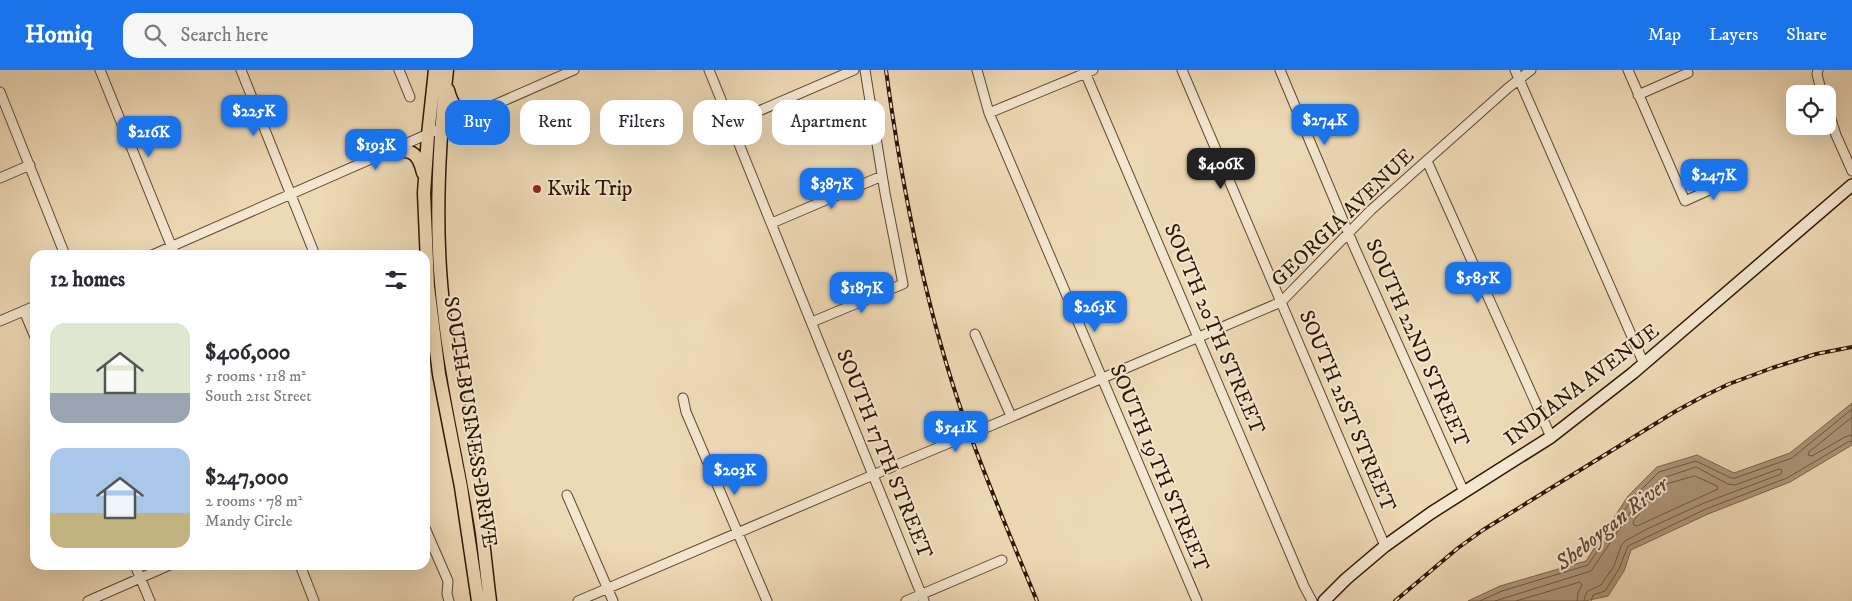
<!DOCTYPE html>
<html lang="en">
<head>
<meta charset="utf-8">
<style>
  :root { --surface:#fff; --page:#f7f7f7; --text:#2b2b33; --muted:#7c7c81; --accent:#1a73e8 }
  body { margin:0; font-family:"IM FELL DW Pica",serif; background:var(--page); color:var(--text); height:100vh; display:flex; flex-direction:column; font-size:19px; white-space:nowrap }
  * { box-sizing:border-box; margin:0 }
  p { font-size:16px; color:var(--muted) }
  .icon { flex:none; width:28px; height:28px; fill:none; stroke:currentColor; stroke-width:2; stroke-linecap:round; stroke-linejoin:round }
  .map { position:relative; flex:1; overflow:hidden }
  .panel { position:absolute; left:30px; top:180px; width:400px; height:320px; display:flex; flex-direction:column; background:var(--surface); border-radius:15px; box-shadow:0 5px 20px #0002 }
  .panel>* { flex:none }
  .top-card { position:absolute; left:445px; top:30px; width:475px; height:45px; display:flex; gap:10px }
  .tools { position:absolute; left:1786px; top:15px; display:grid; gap:10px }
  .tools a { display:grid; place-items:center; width:50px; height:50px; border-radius:10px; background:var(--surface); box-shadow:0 5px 20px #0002; font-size:25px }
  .price { position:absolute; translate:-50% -42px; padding:0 11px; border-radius:10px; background:var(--accent); color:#fff; font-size:16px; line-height:32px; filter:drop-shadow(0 1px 2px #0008) }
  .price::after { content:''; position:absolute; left:50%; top:30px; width:15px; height:11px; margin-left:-8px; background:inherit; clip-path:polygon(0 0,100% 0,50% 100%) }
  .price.selected { background:#222; color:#fff }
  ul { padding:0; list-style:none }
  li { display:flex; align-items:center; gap:15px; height:125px; padding:0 20px }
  li span { display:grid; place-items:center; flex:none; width:140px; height:100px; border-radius:15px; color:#555 }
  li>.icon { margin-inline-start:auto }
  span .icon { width:60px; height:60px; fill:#fffc; stroke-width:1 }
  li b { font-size:21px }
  h2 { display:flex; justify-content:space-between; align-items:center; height:60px; padding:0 20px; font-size:21px }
  .chip { padding:0 18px; border-radius:15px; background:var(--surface); box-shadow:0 5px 20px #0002; font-size:18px; line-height:45px }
  .chip.selected { background:var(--accent); color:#fff }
  header { display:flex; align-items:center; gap:30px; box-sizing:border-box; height:70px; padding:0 25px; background:var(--accent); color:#fff }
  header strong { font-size:24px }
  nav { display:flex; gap:28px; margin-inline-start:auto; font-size:18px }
  .search { width:350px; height:45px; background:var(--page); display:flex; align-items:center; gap:12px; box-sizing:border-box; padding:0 18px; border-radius:15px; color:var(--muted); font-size:19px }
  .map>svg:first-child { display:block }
</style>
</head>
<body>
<header>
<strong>Homiq</strong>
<div class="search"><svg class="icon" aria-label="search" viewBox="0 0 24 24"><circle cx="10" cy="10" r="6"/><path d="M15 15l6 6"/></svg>Search here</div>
<nav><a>Map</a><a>Layers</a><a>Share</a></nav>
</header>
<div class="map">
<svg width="1852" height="531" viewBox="0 0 1852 531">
  <rect width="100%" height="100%" fill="#eed9b6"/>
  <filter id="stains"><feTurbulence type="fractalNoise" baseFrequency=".004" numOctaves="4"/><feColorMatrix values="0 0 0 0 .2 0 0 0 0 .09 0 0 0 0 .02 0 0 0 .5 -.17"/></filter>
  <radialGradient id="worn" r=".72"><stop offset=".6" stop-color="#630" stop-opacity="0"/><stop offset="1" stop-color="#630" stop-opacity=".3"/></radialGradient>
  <!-- water -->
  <path fill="#ad967a" stroke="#7b624b" d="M1852,333V375L1790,412L1708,444L1631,480L1624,501L1608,526L1585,531H1468L1500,516L1586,491L1628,426L1657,397L1697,385L1734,403L1790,383Z"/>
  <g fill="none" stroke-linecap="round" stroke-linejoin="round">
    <!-- shore -->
    <path stroke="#6e5640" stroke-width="1" d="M1852,347L1809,382L1808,385L1812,386L1845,367L1852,365
      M1695,406L1717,416L1718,419L1637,456L1634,455L1633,452L1643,438L1667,414Z
      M1480,531L1502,521L1588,495L1632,429L1659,402L1696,391L1731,408H1735L1792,388L1852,339
      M1495,531L1591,501L1637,433L1663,408L1696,397L1728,414L1735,415L1779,399L1782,400L1781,404L1704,433L1647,459L1625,471L1621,476L1614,496L1601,515L1588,521L1585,526L1584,531
      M1516,531L1580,512L1582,515L1578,523L1577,531
      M1591,531L1593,525L1605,521L1619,499L1628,476L1706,439L1787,408L1848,372L1852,371"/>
    <defs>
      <path id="street" d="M100,0L175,185
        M241,0L315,185
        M399,0L410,27
        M709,0L924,531
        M977,0L989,43L1197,531
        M1084,0L1304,516L1312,531
        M1182,0L1385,476
        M1280,0L1353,174L1464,422
        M1515,0L1644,294
        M1628,0L1685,131L1734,109
        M1818,0L1817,4L1822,24
        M0,22L65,185
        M1638,25L1688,3
        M1828,40L1836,65L1852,101
        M989,43L1093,0
        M731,53L854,0
        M1427,91L1551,367
        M0,108L30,95
        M772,153L882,106
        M152,185L574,0
        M24,241L35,267
        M0,251L35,236
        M812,252L903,214L885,123L865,0
        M975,264L1011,346
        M683,328L686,342L767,531
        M990,356L1281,232L1371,140L1508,18L1531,0
        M567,425L613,531
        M425,458L448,511L447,524L449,531
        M135,495L150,531
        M300,495L314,531
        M88,531L170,495
        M578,531L913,388
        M906,531L1002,490"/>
      <path id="secondary" d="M1324,531L1346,509L1385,476L1431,443L1551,367L1633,303L1852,115"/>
      <path id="primary" d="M435,0L428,65L424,123L428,216L439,304L461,417L478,531
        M447,0C438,80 434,162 444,242C452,317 471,389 482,463C485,486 487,508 490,531
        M448,20C452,36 459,45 476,44
        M389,82C409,79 418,80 423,103"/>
    </defs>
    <!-- street casing -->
    <use href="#street" stroke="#5f4631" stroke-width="11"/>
    <!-- secondary casing -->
    <use href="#secondary" stroke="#2f1505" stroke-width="14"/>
    <!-- primary casing -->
    <use href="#primary" stroke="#2f1505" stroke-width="15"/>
    <!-- street -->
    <use href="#street" stroke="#f4e6d0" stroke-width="9"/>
    <!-- secondary -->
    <use href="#secondary" stroke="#f4e6d0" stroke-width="11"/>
    <!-- primary -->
    <use href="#primary" stroke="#eed9b6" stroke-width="12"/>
    <defs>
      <path id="rail" d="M886,0C902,118 925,238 965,351C987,412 1012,471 1037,531
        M1395,531L1458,478L1483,460L1676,341L1702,327L1729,314L1772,298L1816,284L1852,277"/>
    </defs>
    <!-- rail casing -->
    <use href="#rail" stroke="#2f1505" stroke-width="4"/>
    <!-- rail -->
    <use href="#rail" stroke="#f4e6d0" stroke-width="2" stroke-dasharray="5.5" stroke-linecap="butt"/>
    <defs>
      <path id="street-bridge" d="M913,388L990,356"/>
    </defs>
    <!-- street-bridge casing -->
    <use href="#street-bridge" stroke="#5f4631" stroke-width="11" stroke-linecap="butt"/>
    <!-- street-bridge -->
    <use href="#street-bridge" stroke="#f4e6d0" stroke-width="9"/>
  </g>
  <!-- markers -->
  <circle fill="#8f2418" stroke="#f4e6d0" stroke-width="2" cx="537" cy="119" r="5"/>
  <g text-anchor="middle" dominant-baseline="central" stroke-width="4" stroke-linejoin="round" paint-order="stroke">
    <!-- poi labels -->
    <g font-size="21" fill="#2f1505" stroke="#f4e6d0" text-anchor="start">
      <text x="547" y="119">Kwik Trip</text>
    </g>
    <!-- street labels -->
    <g font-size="21" fill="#2f1505" stroke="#f4e6d0">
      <text transform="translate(1343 148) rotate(-44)">GEORGIA AVENUE</text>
      <text transform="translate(1214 259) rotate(67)">SOUTH 20TH STREET</text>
      <text transform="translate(1417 273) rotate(66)">SOUTH 22ND STREET</text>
      <text transform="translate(1582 315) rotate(-37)">INDIANA AVENUE</text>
      <text transform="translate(1347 341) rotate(67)">SOUTH 21ST STREET</text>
      <text transform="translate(470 352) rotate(81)">SOUTH BUSINESS DRIVE</text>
      <text transform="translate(884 384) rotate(68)">SOUTH 17TH STREET</text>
      <text transform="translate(1159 398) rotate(67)">SOUTH 19TH STREET</text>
    </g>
    <!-- water labels -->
    <g font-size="22" font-style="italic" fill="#614934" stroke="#f4e6d0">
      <text transform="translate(1612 454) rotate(-38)">Sheboygan River</text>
    </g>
  </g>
  <rect width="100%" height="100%" filter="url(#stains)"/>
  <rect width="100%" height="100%" fill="url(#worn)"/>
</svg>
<div class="tools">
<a><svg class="icon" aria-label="locate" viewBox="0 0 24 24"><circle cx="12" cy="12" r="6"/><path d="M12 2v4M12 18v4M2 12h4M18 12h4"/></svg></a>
</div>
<b class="price" style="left:254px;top:67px">$225K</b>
<b class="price" style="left:1325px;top:76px">$274K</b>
<b class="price" style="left:149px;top:88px">$216K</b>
<b class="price" style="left:376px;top:101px">$193K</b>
<b class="price selected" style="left:1221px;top:120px">$406K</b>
<b class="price" style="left:1714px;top:131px">$247K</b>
<b class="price" style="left:832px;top:140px">$387K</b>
<b class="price" style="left:1478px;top:234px">$585K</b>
<b class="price" style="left:862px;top:244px">$187K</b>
<b class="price" style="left:1095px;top:263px">$263K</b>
<b class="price" style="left:956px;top:383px">$541K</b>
<b class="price" style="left:735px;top:426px">$203K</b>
<div class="top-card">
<a class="chip selected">Buy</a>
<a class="chip">Rent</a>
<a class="chip">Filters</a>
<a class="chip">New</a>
<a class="chip">Apartment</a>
</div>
<section class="panel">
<h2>12 homes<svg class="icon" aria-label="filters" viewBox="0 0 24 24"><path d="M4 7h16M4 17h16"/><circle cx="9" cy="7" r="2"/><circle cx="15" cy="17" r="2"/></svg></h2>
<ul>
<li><span style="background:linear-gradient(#dfe7d0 70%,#9aa5b1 0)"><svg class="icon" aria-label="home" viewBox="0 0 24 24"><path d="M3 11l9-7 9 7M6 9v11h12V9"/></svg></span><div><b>$406,000</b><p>5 rooms · 118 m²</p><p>South 21st Street</p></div></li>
<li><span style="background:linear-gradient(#a9c7e8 65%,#c2b280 0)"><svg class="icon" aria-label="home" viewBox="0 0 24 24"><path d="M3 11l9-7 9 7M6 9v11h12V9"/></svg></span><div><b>$247,000</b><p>2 rooms · 78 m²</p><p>Mandy Circle</p></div></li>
</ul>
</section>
</div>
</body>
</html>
